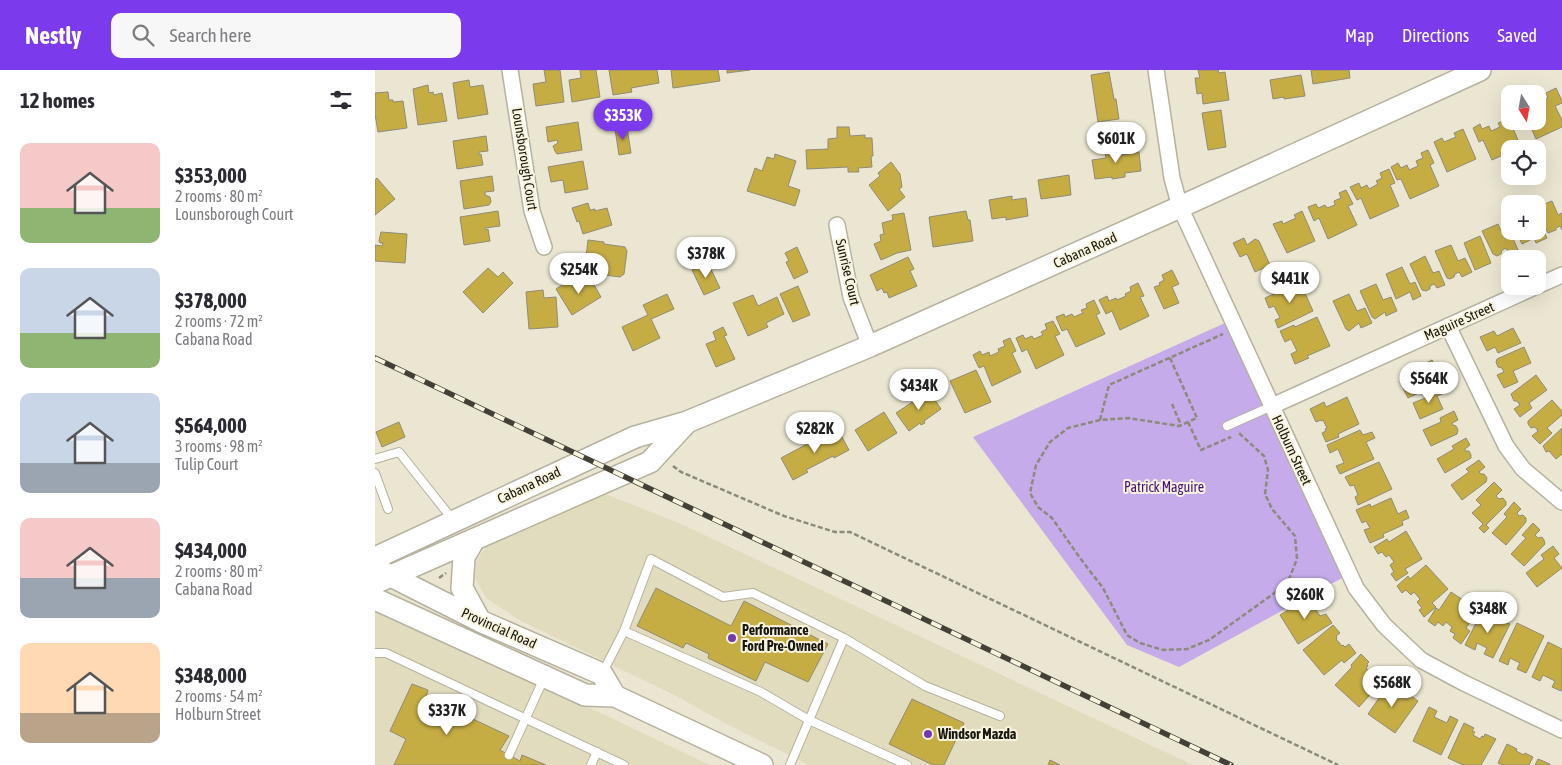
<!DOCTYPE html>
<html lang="en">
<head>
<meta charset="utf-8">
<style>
  :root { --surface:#fff; --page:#f7f7f7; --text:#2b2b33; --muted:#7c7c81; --accent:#7c3aed }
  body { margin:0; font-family:"Asap Condensed",sans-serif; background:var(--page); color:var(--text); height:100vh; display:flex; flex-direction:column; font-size:19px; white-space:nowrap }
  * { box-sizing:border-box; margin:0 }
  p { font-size:16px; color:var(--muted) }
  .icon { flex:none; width:28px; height:28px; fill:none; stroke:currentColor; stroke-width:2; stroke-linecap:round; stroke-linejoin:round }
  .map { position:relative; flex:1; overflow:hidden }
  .drawer { display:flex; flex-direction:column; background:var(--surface); width:375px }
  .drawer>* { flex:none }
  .needle { width:32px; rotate:169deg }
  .fabs { position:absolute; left:1126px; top:15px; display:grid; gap:10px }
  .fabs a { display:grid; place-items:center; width:45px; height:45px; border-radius:10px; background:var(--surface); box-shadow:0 5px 20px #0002; font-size:25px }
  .price { position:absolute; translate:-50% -42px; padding:0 11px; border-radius:18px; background:#fff; color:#222; font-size:16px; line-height:32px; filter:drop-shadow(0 1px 2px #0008) }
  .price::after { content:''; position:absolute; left:50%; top:30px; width:15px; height:11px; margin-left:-8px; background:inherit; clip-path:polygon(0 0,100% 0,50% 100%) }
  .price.current { background:var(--accent); color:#fff }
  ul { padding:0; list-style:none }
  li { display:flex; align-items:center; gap:15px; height:125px; padding:0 20px }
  li span { display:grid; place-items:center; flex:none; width:140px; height:100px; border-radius:10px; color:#555 }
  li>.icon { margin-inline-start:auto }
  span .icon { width:60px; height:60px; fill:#fffc; stroke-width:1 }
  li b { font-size:21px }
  h2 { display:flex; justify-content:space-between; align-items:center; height:60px; padding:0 20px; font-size:21px }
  header { display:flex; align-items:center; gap:30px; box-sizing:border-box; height:70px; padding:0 25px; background:var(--accent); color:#fff }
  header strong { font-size:24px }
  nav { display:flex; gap:28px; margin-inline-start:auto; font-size:18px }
  .search { width:350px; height:45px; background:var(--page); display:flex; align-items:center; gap:12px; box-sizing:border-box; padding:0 18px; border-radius:10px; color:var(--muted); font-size:19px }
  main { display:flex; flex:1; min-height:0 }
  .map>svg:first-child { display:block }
</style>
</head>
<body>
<header>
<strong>Nestly</strong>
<div class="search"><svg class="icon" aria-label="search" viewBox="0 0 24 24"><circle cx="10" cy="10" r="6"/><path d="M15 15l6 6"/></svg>Search here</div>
<nav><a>Map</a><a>Directions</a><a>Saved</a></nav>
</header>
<main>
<section class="drawer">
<h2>12 homes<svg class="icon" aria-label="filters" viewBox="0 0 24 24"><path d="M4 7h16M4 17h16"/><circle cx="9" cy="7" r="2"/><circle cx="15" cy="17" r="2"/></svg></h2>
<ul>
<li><span style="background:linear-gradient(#f6c9c9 65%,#8fb573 0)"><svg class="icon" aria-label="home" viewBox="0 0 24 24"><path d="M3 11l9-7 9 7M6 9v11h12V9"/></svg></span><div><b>$353,000</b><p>2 rooms · 80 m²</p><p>Lounsborough Court</p></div></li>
<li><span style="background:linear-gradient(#c9d6e8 65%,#8fb573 0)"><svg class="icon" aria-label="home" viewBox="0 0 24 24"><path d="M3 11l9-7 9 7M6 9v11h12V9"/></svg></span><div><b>$378,000</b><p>2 rooms · 72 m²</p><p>Cabana Road</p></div></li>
<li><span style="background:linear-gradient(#c9d6e8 70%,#9aa5b1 0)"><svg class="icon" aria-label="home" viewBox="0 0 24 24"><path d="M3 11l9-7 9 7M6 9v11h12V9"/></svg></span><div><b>$564,000</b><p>3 rooms · 98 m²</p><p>Tulip Court</p></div></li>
<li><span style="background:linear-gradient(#f6c9c9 60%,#9aa5b1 0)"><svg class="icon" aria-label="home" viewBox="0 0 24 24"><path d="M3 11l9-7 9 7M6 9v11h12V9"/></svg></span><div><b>$434,000</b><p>2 rooms · 80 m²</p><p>Cabana Road</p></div></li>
<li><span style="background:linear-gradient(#ffd9b3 70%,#b9a48a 0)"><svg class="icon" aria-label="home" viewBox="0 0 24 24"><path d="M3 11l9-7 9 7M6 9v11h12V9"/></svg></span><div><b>$348,000</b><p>2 rooms · 54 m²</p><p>Holburn Street</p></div></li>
</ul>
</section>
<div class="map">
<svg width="1187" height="695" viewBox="0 0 1187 695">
  <rect width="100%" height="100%" fill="#ebe6d1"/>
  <!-- built -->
  <path fill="#e2dcbf" d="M228,423L304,453L818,695H434L355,656L301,626L146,551L111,528L100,508L101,492L110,478Z
    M0,538L14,542L335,695H0Z"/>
  <!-- green -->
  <path fill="#c5abea" d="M850,253L967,508L804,597L752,575L598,367Z"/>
  <!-- building -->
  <path fill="#c5ad44" stroke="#8f8b77" d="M169,0H185L189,32L161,36L158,14L171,12Z
    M205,0H221L225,27L197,32L194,10L206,8Z
    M234,0H282L284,13L256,18L257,22L238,25Z
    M296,0H343L345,11L298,18Z
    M352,0H375L352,3Z
    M823,0H843L844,3L850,2L854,30L828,34L827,23L822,24L820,8H825Z
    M936,0H974L975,8L938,14Z
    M734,2L739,29H741L744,49L723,52L716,5Z
    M926,5L930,26L909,29V27L898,29L895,10Z
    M94,10L95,17L108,15L113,44L83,49L78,13Z
    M53,15L54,23L58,22L59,25L67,23L72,51L43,55L38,19Z
    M1181,18L1187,31V33L1180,36L1187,50V57L1161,69L1153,51H1162V38L1168,35L1166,31L1173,28L1171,23Z
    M13,22L14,30H18V32L28,31L32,58L3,62L0,44V23Z
    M846,40L851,77L833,80L827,43Z
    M1135,41V51H1140L1141,54L1137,56L1146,77L1135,79V82L1117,90L1108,70L1104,72L1098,58L1105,54L1107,59L1114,56L1116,61L1125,57L1123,53L1130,50L1127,44Z
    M203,52L207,80L182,84L180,81L178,76L183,73L182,70L173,72L171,57Z
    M462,57H474L475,66L490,65V68H497L498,86H496L497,97L483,98L484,102H473V97L432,99L431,80L453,79V69L462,68Z
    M252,58L256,83L244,85L240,59Z
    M1088,59L1101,89L1072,102L1059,72L1067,68L1069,72L1081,67L1079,63Z
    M111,66L113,81L104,82V85L106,84L108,95L82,99L78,71Z
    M745,74L747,85L764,82L766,101L750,103V107L737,109V107L720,109L717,90L731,88L729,77Z
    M1053,80L1059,93L1055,95L1064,116L1035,129L1026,109L1022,110L1016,97L1023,93L1026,98L1032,95L1034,100L1043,96L1041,91L1048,88L1046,83Z
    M400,84L421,91L413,116L425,120L420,136L372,121L380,98L387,101L392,87L399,89Z
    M208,91L213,119L190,123L188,110L176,112L173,97Z
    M516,92L525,104L527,117L524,119L530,127L513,141L494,115L505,106L503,103Z
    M1014,99L1020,113L1015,115L1024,136L995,149L986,128L982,130L975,117L984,113L986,118L992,115L994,119L1003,114L1001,111L1007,108L1005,103Z
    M694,105L696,125L666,129L663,110Z
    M117,106L119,121L110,122V125L115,127L116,132L114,135L89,139L85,111Z
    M2,108L20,129L0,145V110Z
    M971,120L978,134L973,136L982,155L953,169L944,148L939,151L933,137L941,134L943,138L950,135L952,138L960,135L959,131L966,128L964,123Z
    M637,126V130L651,128L653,146L631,150V147L617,149L614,130Z
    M1177,131L1183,145L1187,143V160L1185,156L1181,158V160L1173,163L1162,141V137Z
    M213,133L215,140L220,139V141L232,138L237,155L208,164L204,151L202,152L197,138Z
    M123,141L125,156L110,158L111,160L113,159L115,171L89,175L85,147Z
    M591,141L593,150H595L598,171L558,177L554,147Z
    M927,141L940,171L912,183L898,154L907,151L908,154L921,148L919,145Z
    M529,143L536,180L522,183L506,190L499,174L506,171L505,165L509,164L507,153L518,150L517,145Z
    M1165,153L1172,168L1161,173L1159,168L1147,174L1141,161H1162V154Z
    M1123,154L1130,169L1137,166L1143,180L1134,184L1131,178L1127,180L1126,184L1122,186L1118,184L1107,161Z
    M6,162L32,164L30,193L0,191V175L7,176L8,173H5L4,171Z
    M1105,166L1116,193L1100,200L1089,173Z
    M869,168L872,175L880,169L884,171L895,195L880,202L872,184L865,187L858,173Z
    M213,170L229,172V174L250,177L252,181L249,204L245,207L222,204L223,195H221L222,188L211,187Z
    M1076,175L1083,191L1090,188L1097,202L1087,207L1084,202L1080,204L1079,207L1075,209L1072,208L1060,181Z
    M422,177L433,202L419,209L411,192L414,191L410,183Z
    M1050,186L1058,203L1064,201L1070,215L1062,218L1059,214L1055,216V219L1051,221L1047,220L1035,194Z
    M533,187L539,199L535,201L542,216L514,228L512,222L509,223L507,218L502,221L495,205Z
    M333,193L345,218L329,225L317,200Z
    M1027,197L1035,214L1040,212L1046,226L1038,230L1035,222L1021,229L1011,204Z
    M113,198L123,207L128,202L138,213L108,243L88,222Z
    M797,200L804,214L797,217L804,233L789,239L779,217L785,215L784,213L789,210L787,205Z
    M214,206L226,227L197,245L181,219L196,210L199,215Z
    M925,212L938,241L903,258L900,250L905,248L899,236L894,238L890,228Z
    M763,213L769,226L765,227L774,246L745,260L737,241L731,244L724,230L732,226L734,231L741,228L742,230L751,226L750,224L756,221L755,217Z
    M1001,214L1008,230L1016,227L1022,241L1011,246L1010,242L1000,249L997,247L985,221Z
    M423,216L435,245L418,252L405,224Z
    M168,220L169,228L181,227L183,257L154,259L151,222Z
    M292,224L299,239L276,249L285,268L258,281L247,257L273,245L268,235Z
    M974,224L982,241L990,238L997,253L986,258L984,253L974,261L971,259L958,231Z
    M378,225L383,236L402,227L409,244L391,253L393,257L373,266L358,233Z
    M719,230L725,243L721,245L730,264L701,277L692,259L687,261L681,247L689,244L690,247L697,244L699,247L708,243L706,240L712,238L711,234Z
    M942,247L955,276L932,286L934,288L920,294L916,284L922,281L916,269L910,272L905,261L919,255L920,257Z
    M678,251L685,264L680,266L689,285L661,299L652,279L647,282L641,268L648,265L650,269L657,266L659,269L668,265L666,262L672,259L670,254Z
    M348,257L352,265L349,266L360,289L341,297L331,274L341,270L338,262Z
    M1138,258L1146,273L1123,283L1120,277L1112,281L1105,267L1119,261L1122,266Z
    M635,268L641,281L637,283L646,302L617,316L609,296L604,298L598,285L605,281L607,285L614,282L615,286L624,282L623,279L630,276L628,271Z
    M1149,277L1156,293L1138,301L1143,312L1129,318L1122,305L1129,302L1127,298L1123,297L1121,292L1122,289Z
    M1057,290L1062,300L1055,303L1060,315L1033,328L1025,312L1044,303L1041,298Z
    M601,300L616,332L590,343L575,311Z
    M1161,305L1172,320L1154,333L1157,338L1145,347L1139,339L1145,335L1142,331H1139L1136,324Z
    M1066,317L1069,323L1062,326L1068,339L1045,349L1038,333L1055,326L1053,322Z
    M554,321L566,339L549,351L550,353L546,355L545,353L534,361L521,343Z
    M972,327L984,354L963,364L964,367L951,372L947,363L951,361L950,359L952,358L948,350L946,351V350L941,352L935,339L949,332L951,337Z
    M1177,330L1187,341V345L1172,358L1177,363L1165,374L1157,366L1163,361L1160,357L1156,358L1153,354V351Z
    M1079,341L1083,350L1077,353L1078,355L1081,356L1083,360L1082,364L1056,376L1048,360L1066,352L1065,348Z
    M509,342L522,363L493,381L480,360Z
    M24,352L30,367L7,377L1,362Z
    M462,358L474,380L459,388L458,386L431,400L433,402L418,410L406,388Z
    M1187,358V384L1181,389L1174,381L1171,382L1168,376Z
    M985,360L988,365L997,362L1000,368L991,372L999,389L965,404L961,396L969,393L963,379L955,383L952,375Z
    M1091,368L1095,375L1090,379V381H1094L1096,385V388L1070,403L1062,389L1079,379L1077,376Z
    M1104,390L1110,397L1104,402L1106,404H1109L1112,408L1111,412L1087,430L1076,415L1094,402L1091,399Z
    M1004,392L1017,419L983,435L980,427L983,425L979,415L975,416L970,407Z
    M1119,412L1127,420L1121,426L1124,429L1128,428L1131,432V435L1111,455L1114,458L1109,463L1104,458L1108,454L1097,443L1106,435L1101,430Z
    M1016,428L1023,444L1031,440L1034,448L1027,451L1028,455L1008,464L1009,467L995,473L989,460L995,458L991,451L987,453L981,440L995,434L996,437Z
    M1139,432L1146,439L1142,443L1144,446L1148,445L1151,448V452L1131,475L1117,463L1132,447L1129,444Z
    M1158,453L1165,460L1160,465L1163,468L1167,467L1169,470L1170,474L1149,496L1136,484L1151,468L1147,465Z
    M1031,461L1047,489L1030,499L1033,503L1021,511L1016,504L1019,502L1015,495L1019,492L1014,485L1011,487L1007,482L1003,484L999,477L1012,469L1014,472Z
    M1178,476L1184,484L1179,488L1187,498L1162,517L1151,503L1169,489L1166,485Z
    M1051,495L1073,519L1057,533L1061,537L1049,547L1044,540L1047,538L1042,532L1045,529L1039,522L1036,525L1031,520L1027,523L1022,516L1033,506L1035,509Z
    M281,518L356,556L369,531L453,574L433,612L390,592L381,611L333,588L334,584L311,573L308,578L262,556Z
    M1076,522L1103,540L1091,558L1095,561L1086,574L1078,568L1080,564L1075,561L1077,557L1071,552L1068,556L1063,552L1060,556L1053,551L1061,538L1064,540Z
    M938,524L943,532L941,533L943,535L939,537L945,546L951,544L957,553L923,574L905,545Z
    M1107,541L1135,554L1118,588L1109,584L1112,578L1102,573L1100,580L1090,575Z
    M1142,553L1169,566L1151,603L1142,599L1145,593L1135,588L1133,595L1124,591Z
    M958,555L965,563L961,566L962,568L961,569L967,576L968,575L970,577L974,574L981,583L969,593L967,590L949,605L928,580Z
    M1173,572L1187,579V618L1186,621L1177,617L1180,611L1168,605L1165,611L1157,607Z
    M986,584L994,592L992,594L993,596L991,598L997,604L999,602L1001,604L1004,601L1011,607L984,637L960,615L977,597L976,595Z
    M1015,612L1022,616L1019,620L1032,630L1035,625L1043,631L1020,663L993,644Z
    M37,614L53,620L51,627L134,666L125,680L145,691L147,685L171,695H19L31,669L15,661Z
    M537,629L589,653L569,695H558L514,674Z
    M1054,637L1062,641L1059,647L1072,653L1075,646L1083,650L1066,685L1038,671Z
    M1089,653L1099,658L1097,661L1100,662L1098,665L1105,669L1107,666L1109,667L1110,664L1121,669L1106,695H1088L1073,688Z
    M1132,674L1142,679L1141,681L1149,685L1150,683L1158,687L1154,695H1128L1123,693Z
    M1163,689L1175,694V695H1160Z
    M675,690L685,695H673Z"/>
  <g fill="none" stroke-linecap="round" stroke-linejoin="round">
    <defs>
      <path id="lane" d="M852,356L897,336
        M0,389L24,382L78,450
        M0,403L13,439
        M249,561L386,622L434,650L532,695
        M0,583H11L249,695
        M228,602L249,561L276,489L348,527L378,523L469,568L550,616L625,646
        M134,685L169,608
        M216,695L222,682
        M415,695L469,568"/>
      <path id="street" d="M135,0L157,141L169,177
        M781,0L797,108L805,137L981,518L1009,555L1046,590L1089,613L1187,660
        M462,155L476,227L495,276
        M1162,216L1187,205
        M1073,256L1131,376L1148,399L1187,432
        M897,336L1162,216"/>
      <path id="secondary" d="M99,470L89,487L87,518L105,551
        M0,488L260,367L312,352L495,276L805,137L1105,0
        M8,502L105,551L227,604L240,626
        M0,513L275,392L312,352
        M0,529L210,625L240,626L387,695"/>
    </defs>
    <!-- lane casing -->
    <use href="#lane" stroke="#b7b29e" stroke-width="10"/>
    <!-- street casing -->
    <use href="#street" stroke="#b7b29e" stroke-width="18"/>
    <!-- secondary casing -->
    <use href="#secondary" stroke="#b7b29e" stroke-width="24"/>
    <!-- path -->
    <path stroke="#8d8a7b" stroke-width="2.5" stroke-dasharray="5 2.5" stroke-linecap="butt" d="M795,288L822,348L804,356L753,348L725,350L693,358L675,372L661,395L655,423L663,437L677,448L705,488L728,518L752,565L765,573L788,580L812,579L834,570L912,514L922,489L920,466L897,439L890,424L893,400L889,386L864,363
      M797,334L806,355
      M725,350L734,315L848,264
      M813,352L826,380L856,367
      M298,396L306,402L409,446L460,462H475L963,695
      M64,508L71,503"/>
    <!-- lane -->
    <use href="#lane" stroke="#fff" stroke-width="8"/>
    <!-- street -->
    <use href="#street" stroke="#fff" stroke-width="15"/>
    <!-- secondary -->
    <use href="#secondary" stroke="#fff" stroke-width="21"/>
    <defs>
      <path id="rail" d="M0,288L856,695"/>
    </defs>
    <!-- rail casing -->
    <use href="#rail" stroke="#434137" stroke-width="5.5"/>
    <!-- rail -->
    <use href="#rail" stroke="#f9f4de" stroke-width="4" stroke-dasharray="11" stroke-linecap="butt"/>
  </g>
  <!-- markers -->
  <g fill="#7439af" stroke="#f9f4de" stroke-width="2">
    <circle cx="357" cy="568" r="5"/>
    <circle cx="553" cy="664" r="5"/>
  </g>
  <g text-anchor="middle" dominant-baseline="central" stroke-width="4" stroke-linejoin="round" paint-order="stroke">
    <!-- street labels -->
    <g font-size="14" fill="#17150e" stroke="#f9f4de">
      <text transform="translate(150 89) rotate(81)">Lounsborough Court</text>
      <text transform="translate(710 180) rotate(-24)">Cabana Road</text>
      <text transform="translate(473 202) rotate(77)">Sunrise Court</text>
      <text transform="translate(1084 251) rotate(-24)">Maguire Street</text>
      <text transform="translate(917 380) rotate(65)">Holburn Street</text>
      <text transform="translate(154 415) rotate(-25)">Cabana Road</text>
      <text transform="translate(124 558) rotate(24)">Provincial Road</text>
    </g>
    <!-- park labels -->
    <g font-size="14" fill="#470f75" stroke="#f9f4de">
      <text x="789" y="417">Patrick Maguire</text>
    </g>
    <!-- poi labels -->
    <g font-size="14" font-weight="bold" fill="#17150e" stroke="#f9f4de" text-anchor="start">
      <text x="367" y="560">Performance<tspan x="367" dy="16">Ford Pre-Owned</tspan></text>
      <text x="563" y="664">Windsor Mazda</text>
    </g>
  </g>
</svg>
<div class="fabs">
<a><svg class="needle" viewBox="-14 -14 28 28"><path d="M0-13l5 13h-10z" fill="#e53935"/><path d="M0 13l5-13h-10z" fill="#7c7c81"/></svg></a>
<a><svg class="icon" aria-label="locate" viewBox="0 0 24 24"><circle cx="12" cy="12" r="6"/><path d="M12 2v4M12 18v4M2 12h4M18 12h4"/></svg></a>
<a>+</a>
<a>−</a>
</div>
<b class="price current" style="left:248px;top:71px">$353K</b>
<b class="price" style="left:741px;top:94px">$601K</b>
<b class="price" style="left:331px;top:209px">$378K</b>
<b class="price" style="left:204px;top:225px">$254K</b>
<b class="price" style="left:915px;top:234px">$441K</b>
<b class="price" style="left:1054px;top:334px">$564K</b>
<b class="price" style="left:544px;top:341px">$434K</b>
<b class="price" style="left:440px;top:384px">$282K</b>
<b class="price" style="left:930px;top:550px">$260K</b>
<b class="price" style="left:1113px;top:564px">$348K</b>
<b class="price" style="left:1017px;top:638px">$568K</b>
<b class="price" style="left:72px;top:666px">$337K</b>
</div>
</main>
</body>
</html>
